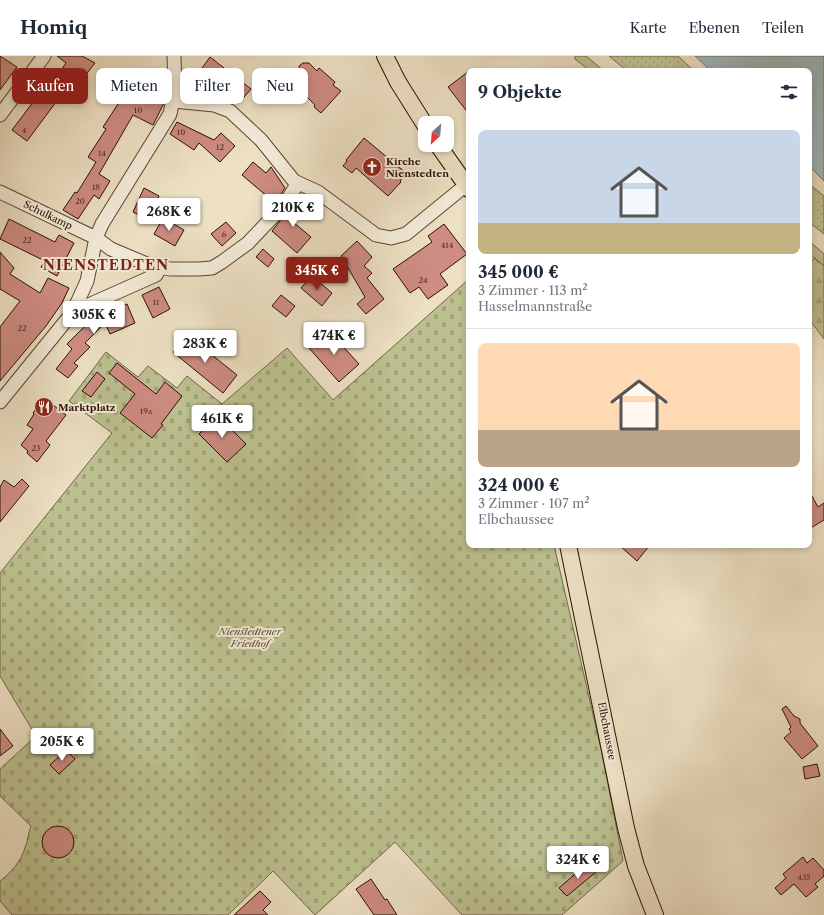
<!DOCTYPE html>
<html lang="de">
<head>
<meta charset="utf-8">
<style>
  :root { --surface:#fff; --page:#f6f6f7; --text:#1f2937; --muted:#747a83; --line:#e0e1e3; --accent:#8f2418 }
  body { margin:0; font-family:"Libre Caslon Text",serif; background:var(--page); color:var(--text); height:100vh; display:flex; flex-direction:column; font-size:15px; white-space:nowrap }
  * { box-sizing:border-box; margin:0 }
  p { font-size:13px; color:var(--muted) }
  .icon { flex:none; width:22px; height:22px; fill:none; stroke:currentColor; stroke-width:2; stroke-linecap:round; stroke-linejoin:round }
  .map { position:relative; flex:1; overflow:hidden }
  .panel { position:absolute; left:466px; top:12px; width:346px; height:480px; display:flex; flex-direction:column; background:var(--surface); border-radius:8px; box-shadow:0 2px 6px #0003 }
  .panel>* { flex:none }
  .hud { position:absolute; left:12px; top:12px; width:380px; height:36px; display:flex; gap:8px }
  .needle { width:26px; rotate:206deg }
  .controls { position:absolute; left:418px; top:60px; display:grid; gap:8px }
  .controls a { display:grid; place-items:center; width:36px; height:36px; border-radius:8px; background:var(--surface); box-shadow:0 2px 6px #0003; font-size:20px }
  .price { position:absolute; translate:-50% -34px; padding:0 9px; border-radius:4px; background:#fff; color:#222; font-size:13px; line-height:26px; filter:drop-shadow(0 1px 2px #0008) }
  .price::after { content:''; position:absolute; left:50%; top:24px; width:12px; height:9px; margin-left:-6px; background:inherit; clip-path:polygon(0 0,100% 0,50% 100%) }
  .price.selected { background:var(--accent); color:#fff }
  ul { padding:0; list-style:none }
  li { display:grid; align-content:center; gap:8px; height:212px; padding:0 12px }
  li+li { border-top:1px solid var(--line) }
  li span { display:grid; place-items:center; height:124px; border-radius:8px; color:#555 }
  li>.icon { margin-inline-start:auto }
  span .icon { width:72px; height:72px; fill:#fffc; stroke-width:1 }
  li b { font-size:17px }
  h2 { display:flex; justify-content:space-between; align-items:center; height:48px; padding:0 12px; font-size:17px }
  .tag { padding:0 14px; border-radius:8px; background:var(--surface); box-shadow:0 2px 6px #0003; font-size:14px; line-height:36px }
  .tag.selected { background:var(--accent); color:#fff }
  header { display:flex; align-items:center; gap:24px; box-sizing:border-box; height:56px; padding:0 20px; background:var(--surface); border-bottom:1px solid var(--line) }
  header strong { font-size:19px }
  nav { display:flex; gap:22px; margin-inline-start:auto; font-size:14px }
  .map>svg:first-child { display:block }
</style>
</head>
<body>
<header>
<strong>Homiq</strong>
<nav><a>Karte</a><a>Ebenen</a><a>Teilen</a></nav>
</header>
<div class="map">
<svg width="824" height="859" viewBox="0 0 824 859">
  <defs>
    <pattern id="forest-firs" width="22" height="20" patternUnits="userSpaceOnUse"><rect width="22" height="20" fill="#bdc190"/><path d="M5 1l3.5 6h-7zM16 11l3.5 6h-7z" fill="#a3a57a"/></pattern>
    <pattern id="cemetery-stones" width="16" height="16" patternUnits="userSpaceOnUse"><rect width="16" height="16" fill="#bdc190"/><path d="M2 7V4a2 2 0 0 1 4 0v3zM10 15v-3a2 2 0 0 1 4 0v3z" fill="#a3a57a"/></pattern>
    <pattern id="park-dots" width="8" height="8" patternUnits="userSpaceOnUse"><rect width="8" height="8" fill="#bdc190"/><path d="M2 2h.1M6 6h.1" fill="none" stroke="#a3a57a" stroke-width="1.8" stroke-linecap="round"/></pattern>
  </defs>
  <rect width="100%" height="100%" fill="#ede0c3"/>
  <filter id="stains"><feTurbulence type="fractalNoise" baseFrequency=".005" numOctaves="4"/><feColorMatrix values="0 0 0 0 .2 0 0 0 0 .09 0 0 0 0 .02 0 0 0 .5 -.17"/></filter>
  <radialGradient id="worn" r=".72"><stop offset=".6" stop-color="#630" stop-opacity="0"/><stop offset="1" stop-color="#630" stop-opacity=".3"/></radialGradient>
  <!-- green -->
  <path fill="#bdc190" stroke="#746848" d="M575,0H586L604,15H590L575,3Z
    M809,185L824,198V210L809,197Z"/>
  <!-- forest -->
  <path fill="url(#forest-firs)" stroke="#746848" d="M814,202L824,210V283L809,263V210Z"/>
  <!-- cemetery -->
  <path fill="url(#cemetery-stones)" stroke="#746848" d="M469,223V489H554L601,693L623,805L562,859H462L395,786L315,859L273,815L228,859H12L0,845V825C11,817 21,805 25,792C28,785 28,777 31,770L0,740V713L36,680L0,620V517L112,377L69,345L106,296L138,321L148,310L177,332L187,320L222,348L287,292L333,344Z"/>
  <!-- park -->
  <path fill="url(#park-dots)" stroke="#746848" d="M609,0H678L694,15H627Z
    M809,128L824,140V178L809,166Z"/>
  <!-- water -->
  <path fill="#9fbabf" stroke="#717673" d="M695,0H824V125L809,110V15H711Z"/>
  <!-- building -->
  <path fill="#ce8c82" stroke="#2b1000" d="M0,0L17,11L0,34Z
    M57,0H82L95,7L84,21L80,18L65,40L62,38L27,85L12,74L40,37L43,40L66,7Z
    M210,1L251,33L238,48L225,38L223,41L210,31L203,40L195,39L187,33Z
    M303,7H309L317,15L319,12L335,26L333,29L341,35L321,57L314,51L315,49L300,34L298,36L290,29L300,16L299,10Z
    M469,15V58L448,31Z
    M125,22L149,34L147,37L164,47L153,69L133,59L99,118L110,125L99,143L94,139L78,163L63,154L75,136L77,137L96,106L88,101L106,73L103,71L118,48L113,46Z
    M177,66L214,84L221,77L235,90L220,106L199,87L194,94L170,78Z
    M364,82L406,117L400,125L401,126L388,140L356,112L352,117L343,110L347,105L346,104Z
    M253,106L266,117L271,111L285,132L275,147L242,119Z
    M144,132L159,140L148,164L133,156Z
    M302,142L309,148L293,166L311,181L297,197L272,175L295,146L296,148Z
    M163,162L184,174L175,190L154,178Z
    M9,163L55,186L59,179L74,187L57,220L41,211L45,205L0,183Z
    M226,166L236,177L222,190L211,178Z
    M444,168L467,198L440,218L448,229L428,243L419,231L410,237L393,213L432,186L428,180Z
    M357,185L372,201L364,210L372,217L367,222L384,243L366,258L357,248L365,241L341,200Z
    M263,193L274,203L268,211L256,201Z
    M0,196L14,212L10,218L40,237L48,222L69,232L62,247L46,270L0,325V271L20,245L0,233Z
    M312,220L332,237L322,250L301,232Z
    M159,231L170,253L153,262L142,239Z
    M281,239L295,250L286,261L272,250Z
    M127,248L135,267L110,278L105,267L85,287L90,291L74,307L78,310L68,322L56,313L72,293L67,288L94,261Z
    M328,274L359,308L339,326L309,292Z
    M187,279L237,319L223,337L173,296Z
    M117,307L156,338L165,326L182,340L161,368L163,369L152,382L120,357L135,338L109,317Z
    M97,316L105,323L91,341L82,335Z
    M44,342L66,359L46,385L50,389L37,406L27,397L28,395L21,389L33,373L27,369L34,358L33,357Z
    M218,360L246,388L227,406L199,378Z
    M22,423L29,430L0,466V431L4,424L14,431Z
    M809,435L818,451L824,447V464L809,473Z
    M619,489H650L637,505Z
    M786,650L794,660L800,663V667L818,690L802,703L784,682L791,676L789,673L791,671L782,653Z
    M0,673L13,690L0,700Z
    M66,694L75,703L59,718L50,709Z
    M817,708L820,720L805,723L803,711Z
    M42 786a16 16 0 1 1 32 0a16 16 0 1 1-32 0Z
    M803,801L807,807L813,802L824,814V820L815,828L818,831L806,841L794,828L781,839L775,832L786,822L783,818Z
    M588,807L596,816L567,840L559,832Z
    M371,823L385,844L387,843L397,859H374L356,833Z
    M260,835L271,846L263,854L268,859H234Z"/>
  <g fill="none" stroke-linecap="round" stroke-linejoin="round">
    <defs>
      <path id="minor" d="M174,45L214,49L230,55L261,84L294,125L318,136L376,179L391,182L406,178L466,129
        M0,59L44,0
        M0,136L96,182L111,193L149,209L170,213H199L212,212L222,206L248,187L284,149L298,127
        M73,256L156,219L160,212
        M0,346L73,256L87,225L96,182L102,168L170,58L175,34L174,0"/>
      <path id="major" d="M385,0L398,26L425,69
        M438,89L469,133
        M568,489L626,772L636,810L655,859"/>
    </defs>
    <!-- minor casing -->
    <use href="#minor" stroke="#5c4431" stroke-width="15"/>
    <!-- major casing -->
    <use href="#major" stroke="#2b1000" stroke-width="18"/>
    <!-- minor -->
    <use href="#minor" stroke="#f3ebd8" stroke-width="13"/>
    <!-- major -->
    <use href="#major" stroke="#ede0c3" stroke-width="16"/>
  </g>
  <!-- icons -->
  <defs>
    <symbol id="church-disc" viewBox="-11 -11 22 22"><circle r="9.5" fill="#8f2418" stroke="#f3ebd8"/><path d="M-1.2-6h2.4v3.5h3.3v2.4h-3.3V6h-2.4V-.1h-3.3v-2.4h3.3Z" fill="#fff"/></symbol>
    <symbol id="restaurant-disc" viewBox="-11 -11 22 22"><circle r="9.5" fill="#8f2418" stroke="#f3ebd8"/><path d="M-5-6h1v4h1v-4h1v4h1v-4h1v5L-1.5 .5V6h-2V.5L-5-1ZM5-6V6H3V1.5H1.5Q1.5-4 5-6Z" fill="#fff"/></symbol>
  </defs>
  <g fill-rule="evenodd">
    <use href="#church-disc" x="361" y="100" width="22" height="22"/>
    <use href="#restaurant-disc" x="33" y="340" width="22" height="22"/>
  </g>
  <g text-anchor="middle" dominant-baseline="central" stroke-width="4" stroke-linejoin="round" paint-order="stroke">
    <!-- number labels -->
    <g font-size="8" fill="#542f20">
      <text x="138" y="54">10</text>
      <text x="24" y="74">4</text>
      <text x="181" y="76">10</text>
      <text x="220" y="91">12</text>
      <text x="102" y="97">14</text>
      <text x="96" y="131">18</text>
      <text x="80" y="145">20</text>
      <text x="224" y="178">6</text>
      <text x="27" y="184">22</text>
      <text x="447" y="189">414</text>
      <text x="423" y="224">24</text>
      <text x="156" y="246">11</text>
      <text x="22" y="272">22</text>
      <text x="146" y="355">19a</text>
      <text x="36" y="392">23</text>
      <text x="804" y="821">435</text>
    </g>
    <!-- poi labels -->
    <g font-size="10" font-weight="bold" fill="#2b1000" stroke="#f3ebd8" text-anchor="start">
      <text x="386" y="105">Kirche<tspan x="386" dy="12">Nienstedten</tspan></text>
      <text x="58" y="351">Marktplatz</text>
    </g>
    <!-- street labels -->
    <g font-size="10" fill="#2b1000" stroke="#f3ebd8">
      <text transform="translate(48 159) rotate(26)">Schulkamp</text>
      <text transform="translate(607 675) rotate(79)">Elbchaussee</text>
    </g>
    <!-- park labels -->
    <g font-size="10" font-style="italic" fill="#5e4e32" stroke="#f3ebd8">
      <text x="250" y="575">Nienstedtener<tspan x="250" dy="12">Friedhof</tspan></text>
    </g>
    <!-- district labels -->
    <g font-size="14" font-weight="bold" letter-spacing="1" fill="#7a1f14" stroke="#f3ebd8">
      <text x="106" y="209">NIENSTEDTEN</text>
    </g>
  </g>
  <rect width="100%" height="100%" filter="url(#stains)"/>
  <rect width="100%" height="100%" fill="url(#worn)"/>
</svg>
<div class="controls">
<a><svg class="needle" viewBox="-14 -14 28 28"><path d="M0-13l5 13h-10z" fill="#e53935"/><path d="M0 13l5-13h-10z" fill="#747a83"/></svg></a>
</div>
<b class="price" style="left:293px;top:172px">210K €</b>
<b class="price" style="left:169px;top:176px">268K €</b>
<b class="price selected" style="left:317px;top:235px">345K €</b>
<b class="price" style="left:94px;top:279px">305K €</b>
<b class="price" style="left:334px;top:300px">474K €</b>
<b class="price" style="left:205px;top:308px">283K €</b>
<b class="price" style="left:222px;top:383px">461K €</b>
<b class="price" style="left:62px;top:706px">205K €</b>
<b class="price" style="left:578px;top:824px">324K €</b>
<div class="hud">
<a class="tag selected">Kaufen</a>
<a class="tag">Mieten</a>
<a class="tag">Filter</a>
<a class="tag">Neu</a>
</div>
<section class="panel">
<h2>9 Objekte<svg class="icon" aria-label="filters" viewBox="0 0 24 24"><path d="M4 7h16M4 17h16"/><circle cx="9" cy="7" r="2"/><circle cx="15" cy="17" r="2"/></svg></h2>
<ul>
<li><span style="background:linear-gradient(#c9d6e8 75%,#c2b280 0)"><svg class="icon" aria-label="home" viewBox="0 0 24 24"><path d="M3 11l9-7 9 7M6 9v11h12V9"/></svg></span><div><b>345 000 €</b><p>3 Zimmer · 113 m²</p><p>Hasselmannstraße</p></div></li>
<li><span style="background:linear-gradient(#ffd9b3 70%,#b9a48a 0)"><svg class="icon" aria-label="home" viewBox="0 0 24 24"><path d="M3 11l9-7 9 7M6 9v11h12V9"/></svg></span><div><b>324 000 €</b><p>3 Zimmer · 107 m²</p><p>Elbchaussee</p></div></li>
</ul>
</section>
</div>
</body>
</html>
